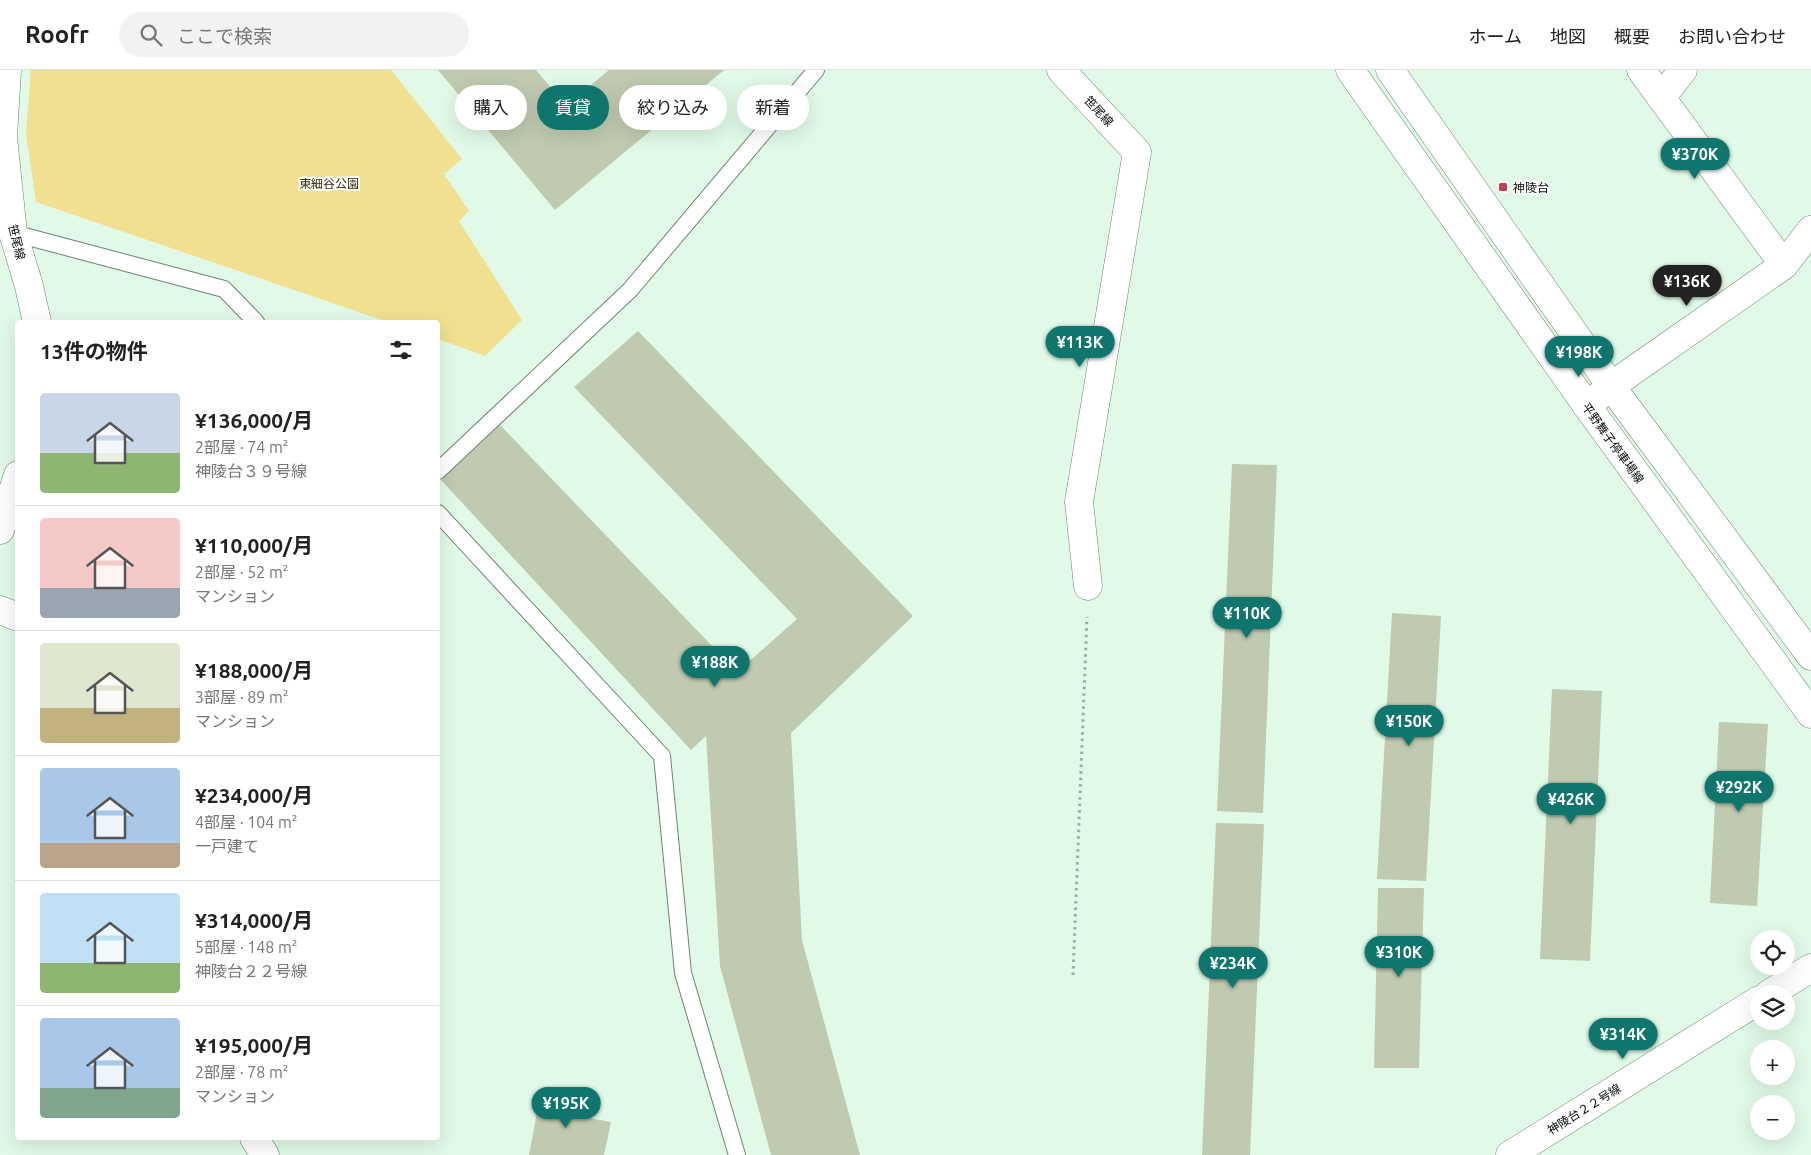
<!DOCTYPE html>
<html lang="ja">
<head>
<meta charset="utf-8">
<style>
  :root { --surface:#fff; --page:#f2f2f2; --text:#222; --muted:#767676; --line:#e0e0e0; --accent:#0f766e }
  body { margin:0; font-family:Ubuntu,"Noto Sans JP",sans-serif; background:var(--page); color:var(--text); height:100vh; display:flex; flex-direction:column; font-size:19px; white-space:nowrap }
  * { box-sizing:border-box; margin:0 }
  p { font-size:16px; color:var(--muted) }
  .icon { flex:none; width:28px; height:28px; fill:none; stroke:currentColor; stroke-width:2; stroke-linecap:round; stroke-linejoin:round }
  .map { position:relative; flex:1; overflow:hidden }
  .drawer { position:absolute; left:15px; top:250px; width:425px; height:820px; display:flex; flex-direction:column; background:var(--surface); border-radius:5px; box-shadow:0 5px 20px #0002 }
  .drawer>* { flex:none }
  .hud { position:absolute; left:455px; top:15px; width:475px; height:45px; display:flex; gap:10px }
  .fabs { position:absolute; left:1750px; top:860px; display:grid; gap:10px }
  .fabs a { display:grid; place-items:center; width:45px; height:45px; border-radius:50%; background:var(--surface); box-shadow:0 5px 20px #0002; font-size:25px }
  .price { position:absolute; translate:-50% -42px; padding:0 11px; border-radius:18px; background:var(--accent); color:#fff; font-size:16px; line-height:32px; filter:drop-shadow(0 1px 2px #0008) }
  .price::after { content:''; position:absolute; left:50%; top:30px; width:15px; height:11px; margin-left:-8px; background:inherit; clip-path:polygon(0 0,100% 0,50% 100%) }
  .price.current { background:#222; color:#fff }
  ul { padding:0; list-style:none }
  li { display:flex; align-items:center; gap:15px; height:125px; padding:0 25px }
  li+li { border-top:1px solid var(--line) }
  li span { display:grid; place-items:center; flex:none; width:140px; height:100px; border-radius:5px; color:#555 }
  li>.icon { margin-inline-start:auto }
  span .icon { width:60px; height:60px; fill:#fffc; stroke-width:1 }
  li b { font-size:21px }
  h2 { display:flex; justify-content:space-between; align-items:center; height:60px; padding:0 25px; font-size:21px }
  .chip { padding:0 18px; border-radius:22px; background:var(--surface); box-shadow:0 5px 20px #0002; font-size:18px; line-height:45px }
  .chip.current { background:var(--accent); color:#fff }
  header { display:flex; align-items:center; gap:30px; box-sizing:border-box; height:70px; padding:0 25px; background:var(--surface); border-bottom:1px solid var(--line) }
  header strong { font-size:24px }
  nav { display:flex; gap:28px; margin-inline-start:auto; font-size:18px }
  .search { width:350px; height:45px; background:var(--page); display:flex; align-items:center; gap:12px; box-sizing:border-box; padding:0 18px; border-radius:28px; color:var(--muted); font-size:19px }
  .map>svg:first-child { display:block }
</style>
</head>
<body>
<header>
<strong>Roofr</strong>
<div class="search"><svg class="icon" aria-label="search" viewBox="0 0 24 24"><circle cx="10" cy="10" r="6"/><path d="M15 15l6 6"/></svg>ここで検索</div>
<nav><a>ホーム</a><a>地図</a><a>概要</a><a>お問い合わせ</a></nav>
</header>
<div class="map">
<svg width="1811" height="1085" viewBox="0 0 1811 1085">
  <rect width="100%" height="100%" fill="#e1fae7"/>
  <!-- green -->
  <path fill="#f0e090" d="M31,0H391L462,89L444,104L469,141L459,151L522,250L485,286L438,269V252H388L36,132L26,64Z"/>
  <!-- building -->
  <path fill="#bfcab1" d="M438,0H536L566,36L609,0H724L555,140Z
    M638,261L913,546L791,663L802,870L860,1085H771L720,896L706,666L691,680L441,410L500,355L737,602L797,549L574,317Z
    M1232,394L1277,395L1263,743L1217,741Z
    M1392,543L1441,546L1426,811L1377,809Z
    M1552,619L1602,621L1590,891L1540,889Z
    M1719,652L1768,654L1757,836L1710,833Z
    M1216,753L1264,754L1250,1085H1202Z
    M1378,818H1424L1419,998H1374Z
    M541,1021L575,1026L573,1045L611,1052L604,1085H529Z"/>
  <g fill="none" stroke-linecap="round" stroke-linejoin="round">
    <defs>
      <path id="service" d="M13,163L224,219L256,252
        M438,401L630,220L816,0
        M438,443L662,686L683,903L737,1085"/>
      <path id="minor" d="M1061,0L1137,82L1079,432L1088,516
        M1641,0L1784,195
        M1661,28L1683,0
        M1587,336L1611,316L1784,195L1811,160"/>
      <path id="tertiary" d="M7,0L3,67L13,163L29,216L37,252
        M0,460L18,405
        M0,540L18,547
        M1769,924L1811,898
        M254,1068L265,1085
        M1510,1085L1759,930"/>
      <path id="secondary" d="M1350,0L1587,336L1811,644
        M1390,0L1611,316L1811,586"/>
    </defs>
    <!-- service casing -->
    <use href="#service" stroke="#6d8473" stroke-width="18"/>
    <!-- minor casing -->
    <use href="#minor" stroke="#6d8473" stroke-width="29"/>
    <!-- tertiary casing -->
    <use href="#tertiary" stroke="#6d8473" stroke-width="29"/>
    <!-- secondary casing -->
    <use href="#secondary" stroke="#6d8473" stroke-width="29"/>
    <!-- path -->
    <path stroke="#9aad9f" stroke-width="3" stroke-dasharray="2.5 4" stroke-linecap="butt" d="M1073,905L1087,547"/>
    <!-- service -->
    <use href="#service" stroke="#fff" stroke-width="16"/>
    <!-- minor -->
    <use href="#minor" stroke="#fff" stroke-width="28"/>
    <!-- tertiary -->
    <use href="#tertiary" stroke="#fff" stroke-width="28"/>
    <!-- secondary -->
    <use href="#secondary" stroke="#fff" stroke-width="28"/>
  </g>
  <!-- markers -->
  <rect fill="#cb3b50" stroke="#fff" stroke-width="2" x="1498" y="112" width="10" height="10" rx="2.5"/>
  <g text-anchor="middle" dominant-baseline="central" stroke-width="4" stroke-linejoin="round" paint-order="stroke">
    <!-- street labels -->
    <g font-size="12" fill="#060e08" stroke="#fff">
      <text transform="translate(1099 41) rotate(47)">笹尾線</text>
      <text transform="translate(17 172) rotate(76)">笹尾線</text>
      <text transform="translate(1613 373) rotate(54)">平野舞子停車場線</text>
      <text transform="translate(1584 1039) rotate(-32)">神陵台２２号線</text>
    </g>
    <!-- park labels -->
    <g font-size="12" fill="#342d08" stroke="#fff">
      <text x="329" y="113">東細谷公園</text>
    </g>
    <!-- poi labels -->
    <g font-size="12" fill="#060e08" stroke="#fff" text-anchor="start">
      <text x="1513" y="117">神陵台</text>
    </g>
  </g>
</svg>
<div class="fabs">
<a><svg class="icon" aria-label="locate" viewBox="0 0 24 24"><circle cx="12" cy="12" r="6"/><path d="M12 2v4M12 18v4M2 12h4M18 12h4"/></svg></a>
<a><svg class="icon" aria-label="layers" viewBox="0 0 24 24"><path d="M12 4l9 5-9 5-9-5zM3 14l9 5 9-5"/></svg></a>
<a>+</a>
<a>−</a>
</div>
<b class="price" style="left:1695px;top:110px">¥370K</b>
<b class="price current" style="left:1687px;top:237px">¥136K</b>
<b class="price" style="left:1080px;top:298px">¥113K</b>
<b class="price" style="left:1579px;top:308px">¥198K</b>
<b class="price" style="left:1247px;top:569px">¥110K</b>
<b class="price" style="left:715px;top:618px">¥188K</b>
<b class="price" style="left:1409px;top:677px">¥150K</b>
<b class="price" style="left:1739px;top:743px">¥292K</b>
<b class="price" style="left:1571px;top:755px">¥426K</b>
<b class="price" style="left:1399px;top:908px">¥310K</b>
<b class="price" style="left:1233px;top:919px">¥234K</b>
<b class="price" style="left:1623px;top:990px">¥314K</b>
<b class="price" style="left:566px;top:1059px">¥195K</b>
<div class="hud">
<a class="chip">購入</a>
<a class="chip current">賃貸</a>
<a class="chip">絞り込み</a>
<a class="chip">新着</a>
</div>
<section class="drawer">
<h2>13件の物件<svg class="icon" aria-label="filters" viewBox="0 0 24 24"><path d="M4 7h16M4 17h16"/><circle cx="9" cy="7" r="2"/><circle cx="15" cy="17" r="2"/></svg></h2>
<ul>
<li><span style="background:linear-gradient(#c9d6e8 60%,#8fb573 0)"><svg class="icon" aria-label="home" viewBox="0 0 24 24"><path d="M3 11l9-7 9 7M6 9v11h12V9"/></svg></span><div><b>¥136,000/月</b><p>2部屋 · 74 m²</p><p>神陵台３９号線</p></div></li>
<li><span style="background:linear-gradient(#f6c9c9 70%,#9aa5b1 0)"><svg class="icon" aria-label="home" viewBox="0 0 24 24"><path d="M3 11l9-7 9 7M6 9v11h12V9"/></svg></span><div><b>¥110,000/月</b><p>2部屋 · 52 m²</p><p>マンション</p></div></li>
<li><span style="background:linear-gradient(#dfe7d0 65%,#c2b280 0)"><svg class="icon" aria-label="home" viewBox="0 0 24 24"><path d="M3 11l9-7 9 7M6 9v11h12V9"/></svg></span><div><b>¥188,000/月</b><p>3部屋 · 89 m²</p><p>マンション</p></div></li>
<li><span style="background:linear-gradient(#a9c7e8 75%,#b9a48a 0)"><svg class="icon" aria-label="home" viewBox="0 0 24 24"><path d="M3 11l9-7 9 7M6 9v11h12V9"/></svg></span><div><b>¥234,000/月</b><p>4部屋 · 104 m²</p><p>一戸建て</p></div></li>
<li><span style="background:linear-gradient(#bfe0f5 70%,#8fb573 0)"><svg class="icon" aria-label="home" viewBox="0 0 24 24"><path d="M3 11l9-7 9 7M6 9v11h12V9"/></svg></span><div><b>¥314,000/月</b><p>5部屋 · 148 m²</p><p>神陵台２２号線</p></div></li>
<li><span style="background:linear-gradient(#a9c7e8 70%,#7fa58c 0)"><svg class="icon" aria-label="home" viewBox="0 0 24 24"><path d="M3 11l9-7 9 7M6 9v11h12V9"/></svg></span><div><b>¥195,000/月</b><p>2部屋 · 78 m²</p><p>マンション</p></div></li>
</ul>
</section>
</div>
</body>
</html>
